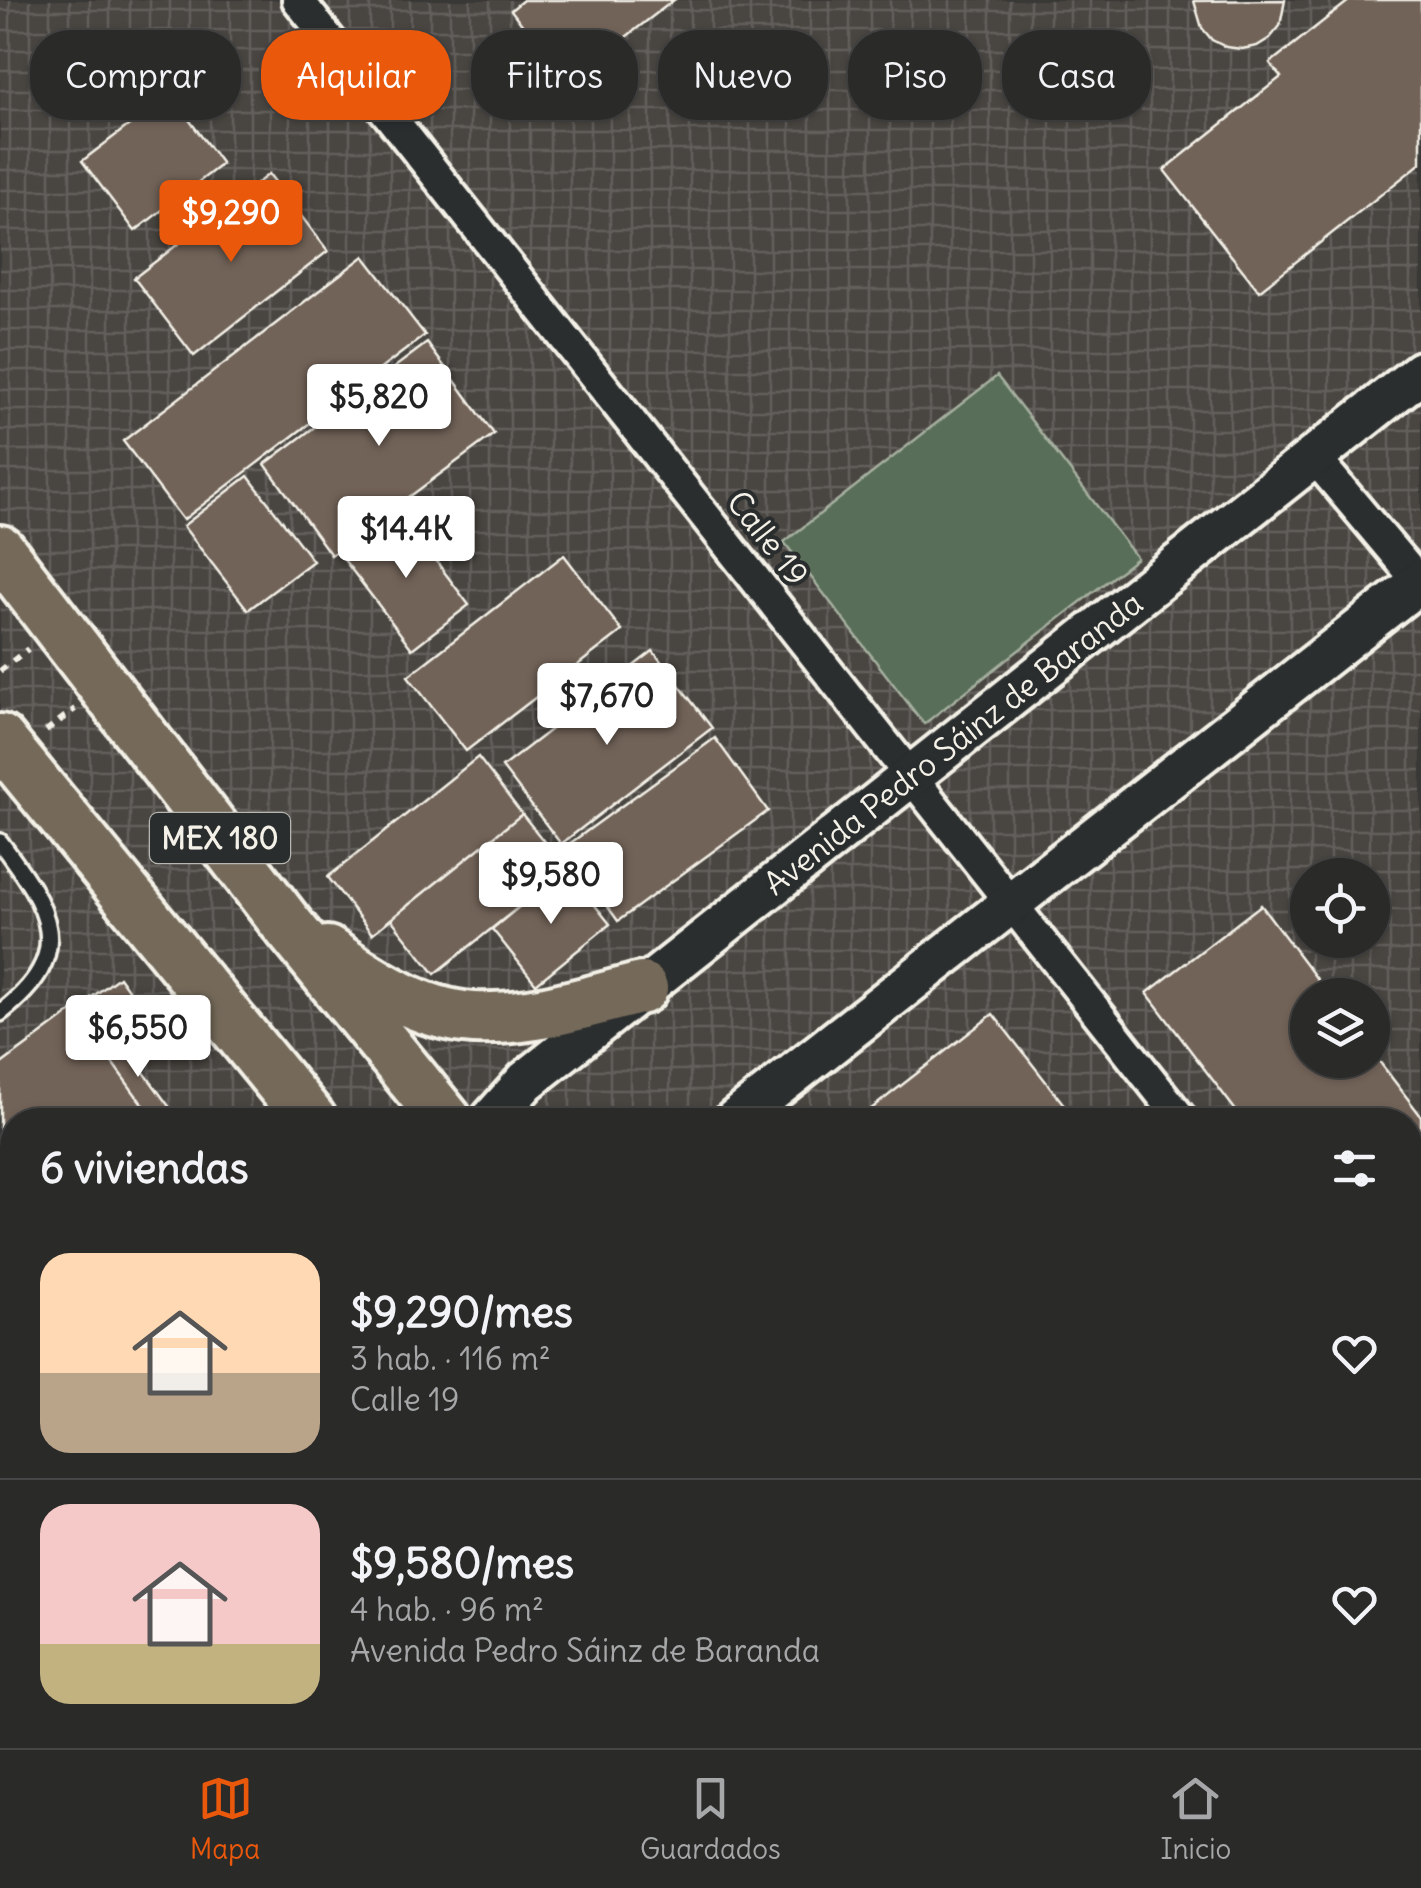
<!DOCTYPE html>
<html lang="es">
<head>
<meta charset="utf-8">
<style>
  :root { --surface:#2a2a29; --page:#323231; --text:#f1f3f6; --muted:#a5a7a8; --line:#464646; --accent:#ea580c }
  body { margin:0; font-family:Delius,sans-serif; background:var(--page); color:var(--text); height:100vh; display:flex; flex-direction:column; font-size:38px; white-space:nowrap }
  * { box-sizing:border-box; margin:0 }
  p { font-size:32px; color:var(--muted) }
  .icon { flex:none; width:55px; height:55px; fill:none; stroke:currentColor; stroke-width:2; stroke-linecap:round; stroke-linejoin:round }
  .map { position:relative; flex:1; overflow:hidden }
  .drawer { position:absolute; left:0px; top:1108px; width:1422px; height:642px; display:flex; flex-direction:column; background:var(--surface); border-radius:40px 40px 0 0; box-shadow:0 2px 8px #0004,0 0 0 2px var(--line) }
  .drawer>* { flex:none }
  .top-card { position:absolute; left:30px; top:30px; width:1362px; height:90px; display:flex; gap:20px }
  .controls { position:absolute; left:1290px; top:858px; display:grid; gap:20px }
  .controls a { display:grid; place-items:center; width:100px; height:100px; border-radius:50%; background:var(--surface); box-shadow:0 2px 8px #0004,0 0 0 2px var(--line); font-size:50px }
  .price { position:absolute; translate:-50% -85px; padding:0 22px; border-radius:10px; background:#fff; color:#222; font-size:32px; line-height:65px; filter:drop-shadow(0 2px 5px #0008) }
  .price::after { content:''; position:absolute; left:50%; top:60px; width:30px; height:22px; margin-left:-15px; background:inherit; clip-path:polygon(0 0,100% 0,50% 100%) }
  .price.selected { background:var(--accent); color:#fff }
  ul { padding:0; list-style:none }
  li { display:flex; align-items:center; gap:30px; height:250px; padding:0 40px }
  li+li { border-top:2px solid var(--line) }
  li span { display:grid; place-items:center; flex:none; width:280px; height:200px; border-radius:30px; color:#555 }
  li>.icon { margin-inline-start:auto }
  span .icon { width:120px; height:120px; fill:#fffc; stroke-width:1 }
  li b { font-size:42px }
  h2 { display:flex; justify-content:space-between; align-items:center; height:120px; padding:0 40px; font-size:42px }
  .chip { padding:0 35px; border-radius:40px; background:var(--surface); box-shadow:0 2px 8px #0004,0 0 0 2px var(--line); font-size:35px; line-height:90px }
  .chip.selected { background:var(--accent); color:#fff }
  .dock { display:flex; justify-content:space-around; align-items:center; height:140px; border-top:2px solid var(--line); background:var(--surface); font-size:28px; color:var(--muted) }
  .dock a { display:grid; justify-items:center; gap:5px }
  .dock .selected { color:var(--accent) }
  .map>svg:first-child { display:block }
</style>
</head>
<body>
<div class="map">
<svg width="1421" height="1748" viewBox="0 0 1421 1748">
  <defs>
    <pattern id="industrial-grid" width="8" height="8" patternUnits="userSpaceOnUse" patternTransform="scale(2.5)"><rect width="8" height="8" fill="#494541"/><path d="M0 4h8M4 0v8" fill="none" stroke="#64605c"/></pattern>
  </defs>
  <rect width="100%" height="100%" fill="#383837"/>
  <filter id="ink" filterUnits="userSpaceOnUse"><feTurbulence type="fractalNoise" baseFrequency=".01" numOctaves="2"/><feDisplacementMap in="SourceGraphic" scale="20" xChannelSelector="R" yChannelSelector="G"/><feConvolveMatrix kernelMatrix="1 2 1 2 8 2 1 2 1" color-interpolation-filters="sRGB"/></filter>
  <g filter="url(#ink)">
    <!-- industrial -->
    <path fill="url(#industrial-grid)" fill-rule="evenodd" d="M0,0H1421V1748H0ZM1308,875H1372V940H1308ZM1308,995H1372V1060H1308ZM12,1120H1410V1738H12Z"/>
    <!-- pitch -->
    <path fill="#596e59" stroke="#a6b0a0" stroke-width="2.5" d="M997,376L1137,558L924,724L784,542Z"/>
    <!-- building -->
    <path fill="#726359" stroke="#f4f1e8" stroke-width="2.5" d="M523,0H674L566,83L511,10Z
      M1285,0L1280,26L1270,38L1257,46L1242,49L1226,47L1212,40L1202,28L1194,1Z
      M1350,0H1421V163L1259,291L1164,170L1281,77L1270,63Z
      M170,94L222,164L135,231L82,161Z
      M269,174L328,251L194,356L134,278Z
      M364,256L425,335L183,520L123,441Z
      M427,343L494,434L331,555L265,464Z
      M248,476L313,561L248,610L183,526Z
      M400,513L469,605L412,649L342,557Z
      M564,555L622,631L466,751L408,676Z
      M653,651L712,728L561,844L502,767Z
      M715,738L768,811L618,921L565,847Z
      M478,757L522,814L372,934L328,877Z
      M522,814L566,869L435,974L391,919Z
      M566,869L610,924L536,984L492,929Z
      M1261,905L1329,995H1308V1060H1372V1052L1421,1116V1256L1410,1264V1120H1243L1147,993Z
      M119,977L134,998L126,1005L136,1019L100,1046L154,1120H12V1223L0,1205V1065Z
      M993,1014L1076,1120H857Z
      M116,1034L179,1120H154L100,1046Z
      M0,1275L12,1292V1379L0,1389Z"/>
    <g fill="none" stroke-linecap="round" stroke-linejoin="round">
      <defs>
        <path id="service" d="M0,842C50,909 78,953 0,1013
          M387,1738L395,1748
          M569,1748L580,1738"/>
        <path id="minor" d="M298,0L1182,1120
          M1314,457L1419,582
          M1410,1408L1421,1422
          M0,1600L12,1591"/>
        <path id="tertiary" d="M491,1120L526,1081L1421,372
          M735,1120L1421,581"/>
        <path id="primary" d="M0,551L285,922L446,1120
          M0,740L311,1120
          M327,952C370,982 420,1015 474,1018C531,1021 588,1002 642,988
          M878,1738L893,1748
          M1051,1738L1067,1748"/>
      </defs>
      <!-- service casing -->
      <use href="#service" stroke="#f4f1e8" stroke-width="22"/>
      <!-- minor casing -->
      <use href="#minor" stroke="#f4f1e8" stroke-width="38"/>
      <!-- tertiary casing -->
      <use href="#tertiary" stroke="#f4f1e8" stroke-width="48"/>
      <!-- primary casing -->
      <use href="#primary" stroke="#f4f1e8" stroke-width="58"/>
      <!-- path -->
      <path stroke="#f4f1e8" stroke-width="6" stroke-dasharray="8 8" stroke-linecap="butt" d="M0,671L28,649
        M46,731L75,709"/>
      <!-- service -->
      <use href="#service" stroke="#2a2d2e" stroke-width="15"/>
      <!-- minor -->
      <use href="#minor" stroke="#2a2d2e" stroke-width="30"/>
      <!-- tertiary -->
      <use href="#tertiary" stroke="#2a2d2e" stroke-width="40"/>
      <!-- primary -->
      <use href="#primary" stroke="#746a5a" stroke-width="50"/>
    </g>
  </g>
  <g text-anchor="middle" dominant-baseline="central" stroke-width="8" stroke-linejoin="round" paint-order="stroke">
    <!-- shield labels -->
    <rect fill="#2a2d2e" stroke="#b7b6b0" stroke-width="2.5" x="150" y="813" width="140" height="50" rx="8"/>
    <g font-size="30" font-weight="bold" fill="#f4f1e8">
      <text x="220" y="838">MEX 180</text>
    </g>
    <!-- street labels -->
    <g font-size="32" fill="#f4f1e8" stroke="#2a2d2e">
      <text transform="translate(768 538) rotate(52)">Calle 19</text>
      <text transform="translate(953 743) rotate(-38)">Avenida Pedro Sáinz de Baranda</text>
    </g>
  </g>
</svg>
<div class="controls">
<a><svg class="icon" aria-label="locate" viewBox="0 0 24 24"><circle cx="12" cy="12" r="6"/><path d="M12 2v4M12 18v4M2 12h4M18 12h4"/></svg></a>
<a><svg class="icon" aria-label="layers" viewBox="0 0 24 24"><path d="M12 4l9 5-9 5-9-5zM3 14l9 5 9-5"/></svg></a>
</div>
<b class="price selected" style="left:231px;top:265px">$9,290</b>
<b class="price" style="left:379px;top:449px">$5,820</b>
<b class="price" style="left:406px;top:581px">$14.4K</b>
<b class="price" style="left:607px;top:748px">$7,670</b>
<b class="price" style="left:551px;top:927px">$9,580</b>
<b class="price" style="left:138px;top:1080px">$6,550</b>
<div class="top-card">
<a class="chip">Comprar</a>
<a class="chip selected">Alquilar</a>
<a class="chip">Filtros</a>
<a class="chip">Nuevo</a>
<a class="chip">Piso</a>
<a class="chip">Casa</a>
</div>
<section class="drawer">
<h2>6 viviendas<svg class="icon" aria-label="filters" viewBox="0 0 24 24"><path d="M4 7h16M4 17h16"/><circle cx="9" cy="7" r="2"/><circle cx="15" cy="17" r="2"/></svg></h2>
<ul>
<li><span style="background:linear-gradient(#ffd9b3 60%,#b9a48a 0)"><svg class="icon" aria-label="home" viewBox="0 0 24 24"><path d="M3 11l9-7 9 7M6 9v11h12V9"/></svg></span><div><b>$9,290/mes</b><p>3 hab. · 116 m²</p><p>Calle 19</p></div><svg class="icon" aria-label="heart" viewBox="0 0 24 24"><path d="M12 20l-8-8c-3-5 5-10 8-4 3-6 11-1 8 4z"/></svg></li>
<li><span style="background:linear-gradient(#f6c9c9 70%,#c2b280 0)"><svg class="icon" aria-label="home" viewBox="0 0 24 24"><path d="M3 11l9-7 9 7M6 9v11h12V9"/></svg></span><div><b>$9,580/mes</b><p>4 hab. · 96 m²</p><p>Avenida Pedro Sáinz de Baranda</p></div><svg class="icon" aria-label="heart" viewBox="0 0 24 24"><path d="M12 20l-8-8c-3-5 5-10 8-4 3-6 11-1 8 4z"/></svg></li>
</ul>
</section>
</div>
<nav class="dock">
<a class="selected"><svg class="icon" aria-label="map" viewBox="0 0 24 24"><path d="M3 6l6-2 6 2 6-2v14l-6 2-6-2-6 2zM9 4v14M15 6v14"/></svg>Mapa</a>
<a><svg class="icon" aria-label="saved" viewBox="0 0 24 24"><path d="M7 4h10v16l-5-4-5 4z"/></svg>Guardados</a>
<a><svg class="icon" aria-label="home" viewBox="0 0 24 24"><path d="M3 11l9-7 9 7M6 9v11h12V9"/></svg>Inicio</a>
</nav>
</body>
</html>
